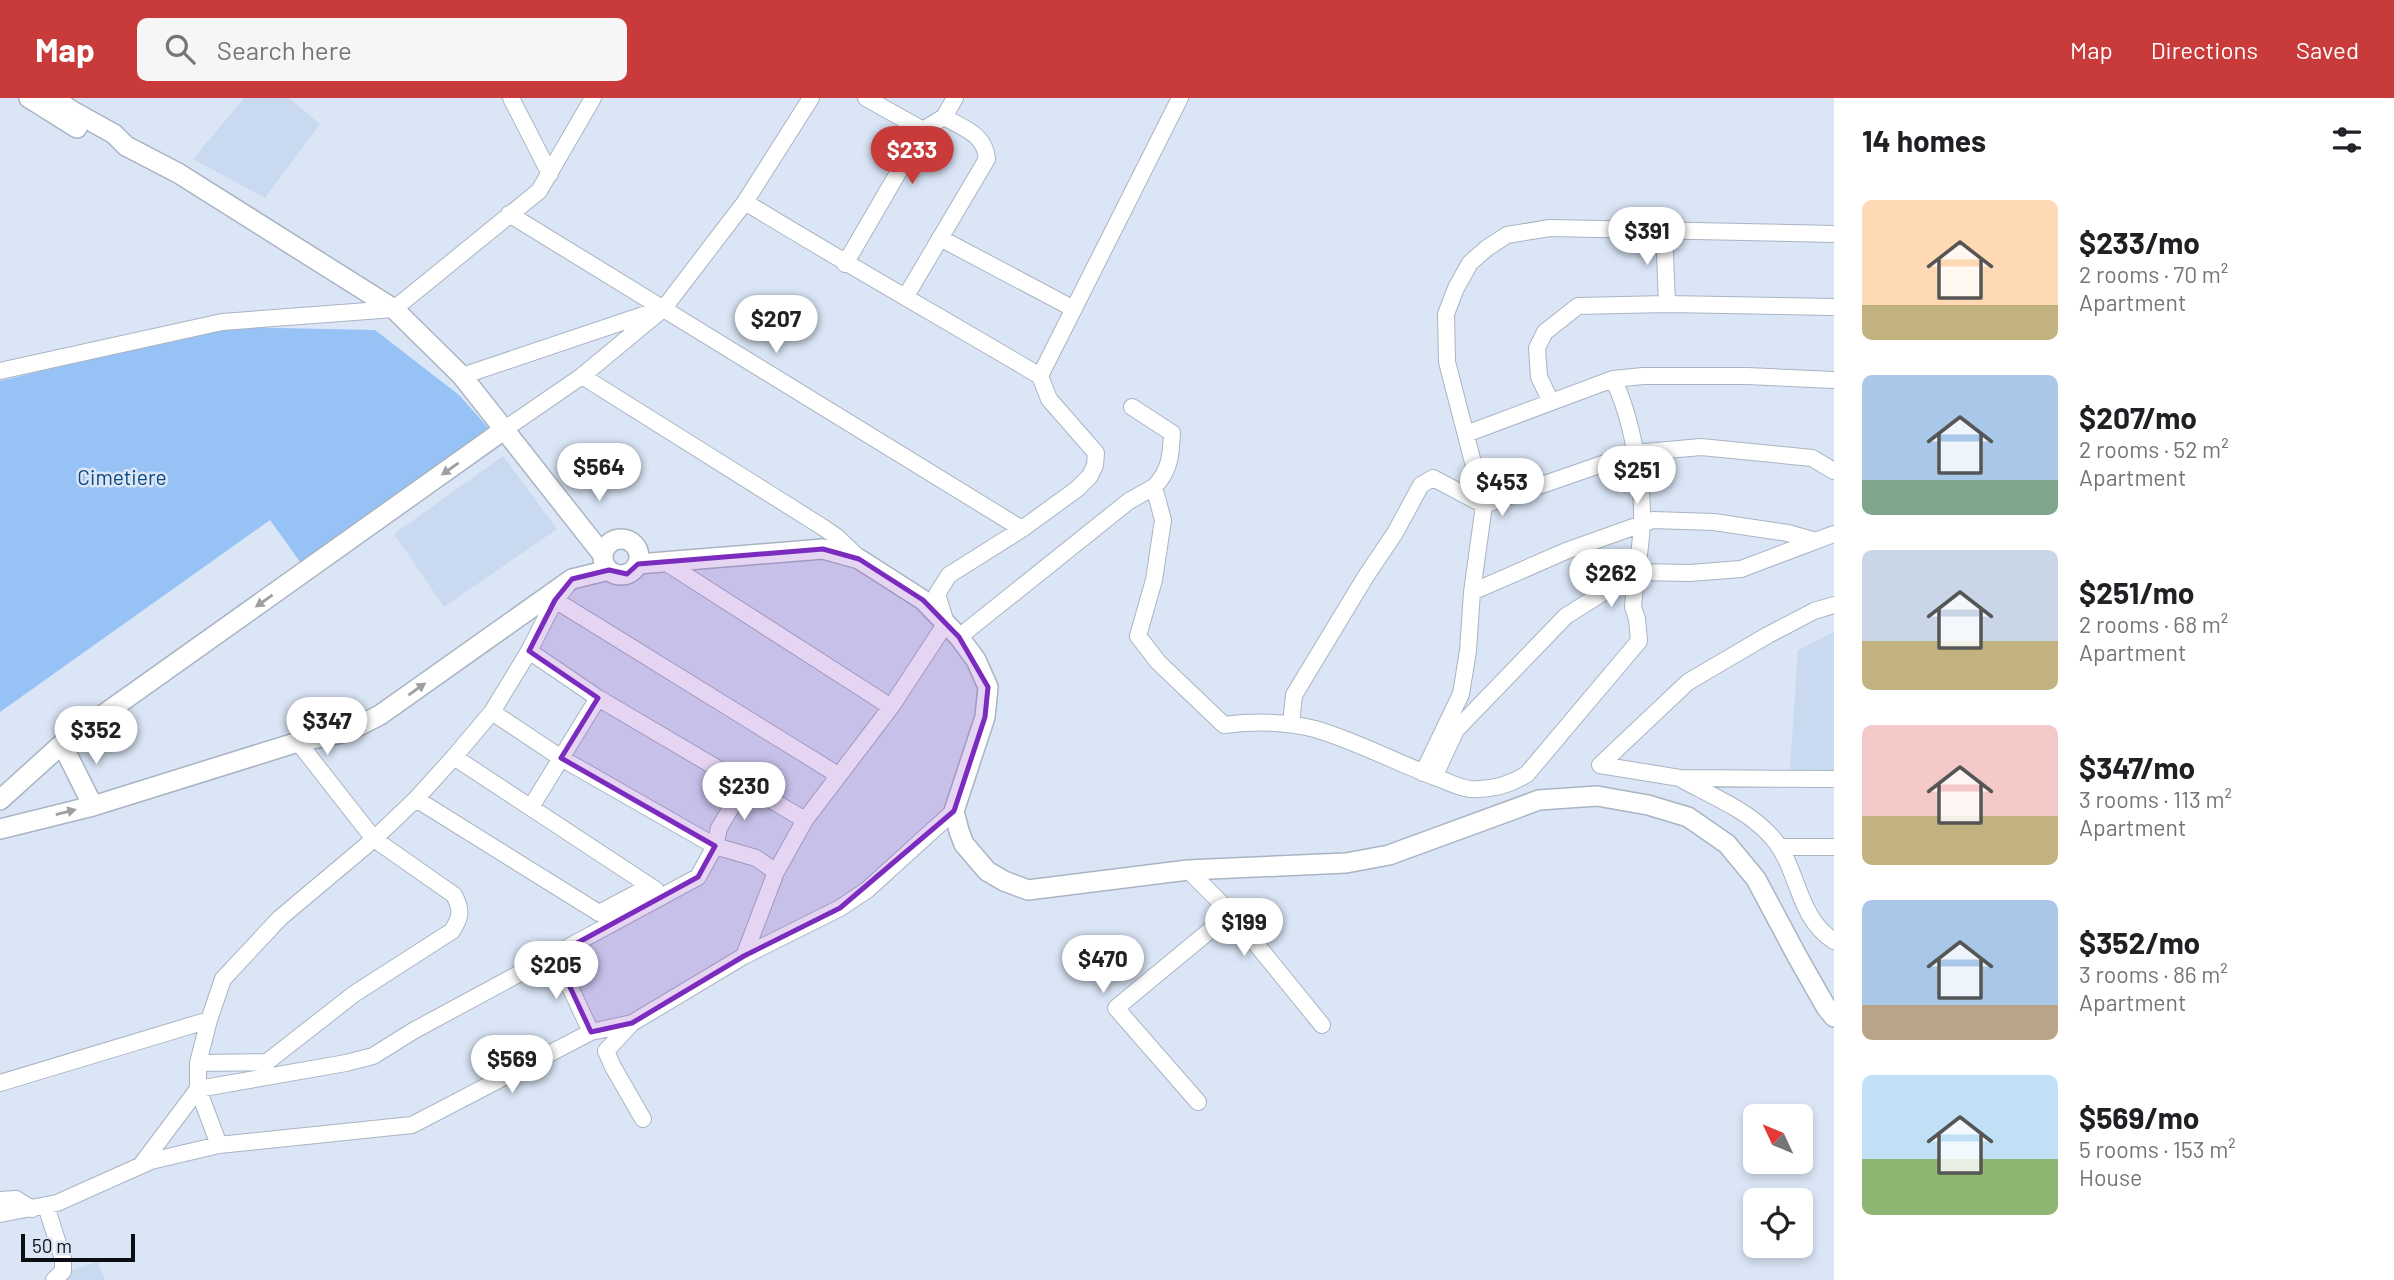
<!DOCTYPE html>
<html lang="en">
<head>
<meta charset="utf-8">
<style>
  :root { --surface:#fff; --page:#f6f6f6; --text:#202124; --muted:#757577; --accent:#c93b3a }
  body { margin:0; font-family:Barlow,sans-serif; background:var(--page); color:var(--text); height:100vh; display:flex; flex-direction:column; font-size:26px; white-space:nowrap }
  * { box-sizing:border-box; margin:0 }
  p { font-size:23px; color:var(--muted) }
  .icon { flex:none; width:38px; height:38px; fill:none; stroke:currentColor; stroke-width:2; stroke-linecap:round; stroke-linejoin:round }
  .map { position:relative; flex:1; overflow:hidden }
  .side { display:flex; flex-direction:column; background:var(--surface); width:560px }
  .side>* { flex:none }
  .needle { width:46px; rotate:314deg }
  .buttons { position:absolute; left:1743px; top:1006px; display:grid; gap:14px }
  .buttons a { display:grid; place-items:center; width:70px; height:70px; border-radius:10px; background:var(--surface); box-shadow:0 4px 10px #0003; font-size:35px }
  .scale { position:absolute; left:21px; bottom:18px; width:114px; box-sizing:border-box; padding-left:7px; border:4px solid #0b0f14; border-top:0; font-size:19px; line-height:24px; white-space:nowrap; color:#0b0f14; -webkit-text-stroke:5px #dae6f6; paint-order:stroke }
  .price { position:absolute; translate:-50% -60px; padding:0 16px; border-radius:24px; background:#fff; color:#222; font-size:23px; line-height:46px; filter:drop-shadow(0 2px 4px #0008) }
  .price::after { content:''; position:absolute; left:50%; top:42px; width:21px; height:16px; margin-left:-10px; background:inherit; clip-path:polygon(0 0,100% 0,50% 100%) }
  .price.selected { background:var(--accent); color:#fff }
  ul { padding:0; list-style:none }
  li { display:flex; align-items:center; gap:21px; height:175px; padding:0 28px }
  li span { display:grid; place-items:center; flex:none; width:196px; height:140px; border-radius:10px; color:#555 }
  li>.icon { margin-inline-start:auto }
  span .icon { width:84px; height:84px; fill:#fffc; stroke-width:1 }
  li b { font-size:30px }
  h2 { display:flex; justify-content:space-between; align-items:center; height:84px; padding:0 28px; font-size:30px }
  header { display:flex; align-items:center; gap:42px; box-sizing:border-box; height:98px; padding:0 35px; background:var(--accent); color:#fff }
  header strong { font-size:33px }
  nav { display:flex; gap:38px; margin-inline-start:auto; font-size:24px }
  .search { width:490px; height:63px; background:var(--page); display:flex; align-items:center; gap:18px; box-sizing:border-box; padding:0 24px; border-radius:10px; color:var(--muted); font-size:26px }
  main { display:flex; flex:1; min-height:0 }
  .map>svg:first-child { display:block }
</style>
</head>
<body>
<header>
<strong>Map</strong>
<div class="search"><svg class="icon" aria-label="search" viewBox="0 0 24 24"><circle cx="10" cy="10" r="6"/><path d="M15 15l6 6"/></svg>Search here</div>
<nav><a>Map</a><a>Directions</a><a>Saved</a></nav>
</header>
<main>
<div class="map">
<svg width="1834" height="1182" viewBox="0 0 1834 1182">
  <rect width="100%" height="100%" fill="#dae6f6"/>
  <!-- built -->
  <path fill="#c9daf0" d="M244,0H289L320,26L265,100L193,61Z
    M503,358L557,431L444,509L394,436Z
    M1834,534V678L1795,677L1790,670L1798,552Z
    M98,1164L105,1182H64L74,1171Z"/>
  <!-- green -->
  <path fill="#97c2f6" d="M224,229L375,232L459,297L493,335L303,468L270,422L0,614V283Z"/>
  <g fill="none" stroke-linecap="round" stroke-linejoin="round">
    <defs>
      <path id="minor" d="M511,0L550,76
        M866,0L923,32
        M509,116L1022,431
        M1664,131L1667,206
        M940,140L1074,211
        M845,166L923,32L944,19L955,0
        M906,198L987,61C985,36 963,30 944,19
        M0,273L222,224L394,211L539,93L593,0
        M462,278L655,213
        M582,278L824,430L837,439L860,461
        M1040,278L1180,0
        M1551,304L1539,279L1537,250L1545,234L1578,208L1667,206L1834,209
        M1132,309L1172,335C1171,357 1170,373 1154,389
        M505,331L582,278L664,210L745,104L811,0
        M1466,336L1613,281L1643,278H1747L1834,282
        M665,464L891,609
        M1472,494L1566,453L1653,422L1714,424L1788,435L1816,443
        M555,502L838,677
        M959,539L1129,403L1154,389L1163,422L1154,482L1138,538L1158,564L1224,627C1256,623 1284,623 1315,631C1356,643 1395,664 1435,679C1447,683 1458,690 1471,691C1491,692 1510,687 1527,676L1639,543L1637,521L1633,509C1635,480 1641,452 1642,423C1643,382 1631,317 1613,281
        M529,553L598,600L805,722
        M492,614L561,660L715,748L719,730L744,688
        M1291,626L1294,597L1366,478L1395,435L1421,387L1433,380L1484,407L1634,355L1701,349L1812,360L1834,373
        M454,659L656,792
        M1600,667L1688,584L1768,537L1814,513L1834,507
        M1600,667L1680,680L1834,681
        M1423,675L1461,596L1468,553L1472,494L1484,407L1447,264L1446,216L1456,190L1470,165L1487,150L1507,137L1550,130L1834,136
        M1434,679L1456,632L1566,518L1636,474L1690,475L1741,471L1834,436
        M1681,681C1710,697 1745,711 1768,735C1800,766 1794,817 1834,843
        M416,701L599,815L650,788
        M531,709L598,600
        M1779,749H1834
        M1188,772L1231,815L1322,927
        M555,857L591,934
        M744,858L776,774L805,722L891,609L946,525L937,496L949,477L1022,431L1077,391L1090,378L1095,367L1096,355L1049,301L1040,278C942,220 843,164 745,104
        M632,925L606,953L613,969L643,1021
        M198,965L267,964L354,896L452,833C461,819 462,812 454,797L374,741L298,644
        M0,985L209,922
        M1198,1004L1116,910L1231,815
        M219,1047L198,991V965L209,922L223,881L280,820L374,741L416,701L454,659L492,614L529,553L555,502L566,489
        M141,1067L198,991L346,965L373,958L413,933L698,779L715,748L756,760L776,774
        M0,1102L16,1101L32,1111
        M46,1108L63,1161V1173L54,1182
        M0,1116L57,1105L151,1063L219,1047L412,1027L591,934L632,925L744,858L840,810L867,792L954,713"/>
      <path id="major" d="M29,0L77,30
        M55,0L69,11L114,36L126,48L178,75L394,211L462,278L603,457
        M603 459a18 18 0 1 1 36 0a18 18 0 1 1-36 0Z
        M638,466L823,451L859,461L923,502L959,539L976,562L988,589L985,619L954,713L959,733L964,746L987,773L1004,783L1028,792L1188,772L1346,765L1389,757L1539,702L1597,698L1648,707L1688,719L1727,746L1756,781L1797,858L1826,909L1834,919
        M62,646L93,708
        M0,702L62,646L505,331
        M0,731L93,708L298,644L347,634L380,617L572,481L609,472"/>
    </defs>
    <!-- minor casing -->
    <use href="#minor" stroke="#a9b4c3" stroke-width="18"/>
    <!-- major casing -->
    <use href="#major" stroke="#a9b4c3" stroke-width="22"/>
    <!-- minor -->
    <use href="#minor" stroke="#fff" stroke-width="16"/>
    <!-- major -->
    <use href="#major" stroke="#fff" stroke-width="19"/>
  </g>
  <!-- one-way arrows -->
  <defs><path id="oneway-solid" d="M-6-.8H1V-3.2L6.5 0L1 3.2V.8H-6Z" transform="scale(1.75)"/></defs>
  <g fill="#9d9fa1">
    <use href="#oneway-solid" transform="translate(450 371) rotate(145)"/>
    <use href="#oneway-solid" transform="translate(264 503) rotate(145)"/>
    <use href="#oneway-solid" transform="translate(417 591) rotate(-35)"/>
    <use href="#oneway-solid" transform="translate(66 714) rotate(-14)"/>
  </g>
  <!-- marked area -->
  <path fill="#7b2cbf" fill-opacity="0.2" stroke="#7b2cbf" stroke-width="5" stroke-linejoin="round" d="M823,451L859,461L923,502L959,539L988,589L985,619L954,713L840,810L744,858L632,925L591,934L555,857L698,779L715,748L561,660L598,600L529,553L555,502L572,481L609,472L627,476L638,466Z"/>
  <g text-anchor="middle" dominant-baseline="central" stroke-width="5" stroke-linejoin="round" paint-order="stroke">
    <!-- park labels -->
    <g font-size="21" fill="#0c4785" stroke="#dae6f6">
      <text x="122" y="378">Cimetiere</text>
    </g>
  </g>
</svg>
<div class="buttons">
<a><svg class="needle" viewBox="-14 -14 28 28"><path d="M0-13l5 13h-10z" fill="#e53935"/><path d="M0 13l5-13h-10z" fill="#757577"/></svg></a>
<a><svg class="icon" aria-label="locate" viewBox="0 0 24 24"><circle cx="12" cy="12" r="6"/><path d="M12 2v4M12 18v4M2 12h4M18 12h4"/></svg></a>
</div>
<div class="scale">50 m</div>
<b class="price selected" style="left:912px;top:88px">$233</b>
<b class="price" style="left:1647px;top:169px">$391</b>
<b class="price" style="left:776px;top:257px">$207</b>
<b class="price" style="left:599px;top:405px">$564</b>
<b class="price" style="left:1637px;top:408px">$251</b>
<b class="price" style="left:1502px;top:420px">$453</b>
<b class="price" style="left:1611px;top:511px">$262</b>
<b class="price" style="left:327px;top:659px">$347</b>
<b class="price" style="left:96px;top:668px">$352</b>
<b class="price" style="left:744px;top:724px">$230</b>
<b class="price" style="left:1244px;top:860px">$199</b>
<b class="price" style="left:1103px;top:897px">$470</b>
<b class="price" style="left:556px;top:903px">$205</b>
<b class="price" style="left:512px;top:997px">$569</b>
</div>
<section class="side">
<h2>14 homes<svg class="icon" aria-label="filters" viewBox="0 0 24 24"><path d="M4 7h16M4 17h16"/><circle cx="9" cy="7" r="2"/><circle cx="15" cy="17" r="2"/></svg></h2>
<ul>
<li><span style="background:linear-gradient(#ffd9b3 75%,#c2b280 0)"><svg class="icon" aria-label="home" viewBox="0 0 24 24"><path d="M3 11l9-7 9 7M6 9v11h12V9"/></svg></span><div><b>$233/mo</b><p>2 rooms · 70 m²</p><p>Apartment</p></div></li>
<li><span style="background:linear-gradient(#a9c7e8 75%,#7fa58c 0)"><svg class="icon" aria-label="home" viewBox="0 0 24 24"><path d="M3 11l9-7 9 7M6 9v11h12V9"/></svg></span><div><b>$207/mo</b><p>2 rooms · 52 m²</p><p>Apartment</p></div></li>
<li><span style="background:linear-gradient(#c9d6e8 65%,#c2b280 0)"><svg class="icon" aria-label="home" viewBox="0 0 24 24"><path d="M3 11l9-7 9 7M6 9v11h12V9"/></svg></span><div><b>$251/mo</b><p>2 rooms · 68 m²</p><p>Apartment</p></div></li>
<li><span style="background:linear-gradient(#f6c9c9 65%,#c2b280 0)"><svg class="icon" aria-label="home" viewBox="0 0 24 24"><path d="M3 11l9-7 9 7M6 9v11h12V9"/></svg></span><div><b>$347/mo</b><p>3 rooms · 113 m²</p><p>Apartment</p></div></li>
<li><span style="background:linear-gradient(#a9c7e8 75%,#b9a48a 0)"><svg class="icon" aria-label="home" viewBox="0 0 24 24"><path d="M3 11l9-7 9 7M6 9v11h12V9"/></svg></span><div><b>$352/mo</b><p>3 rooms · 86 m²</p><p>Apartment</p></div></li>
<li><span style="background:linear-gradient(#bfe0f5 60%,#8fb573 0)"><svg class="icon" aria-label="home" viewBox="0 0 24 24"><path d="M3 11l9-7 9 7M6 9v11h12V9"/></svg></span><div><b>$569/mo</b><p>5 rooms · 153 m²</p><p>House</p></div></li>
</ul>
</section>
</main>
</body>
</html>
